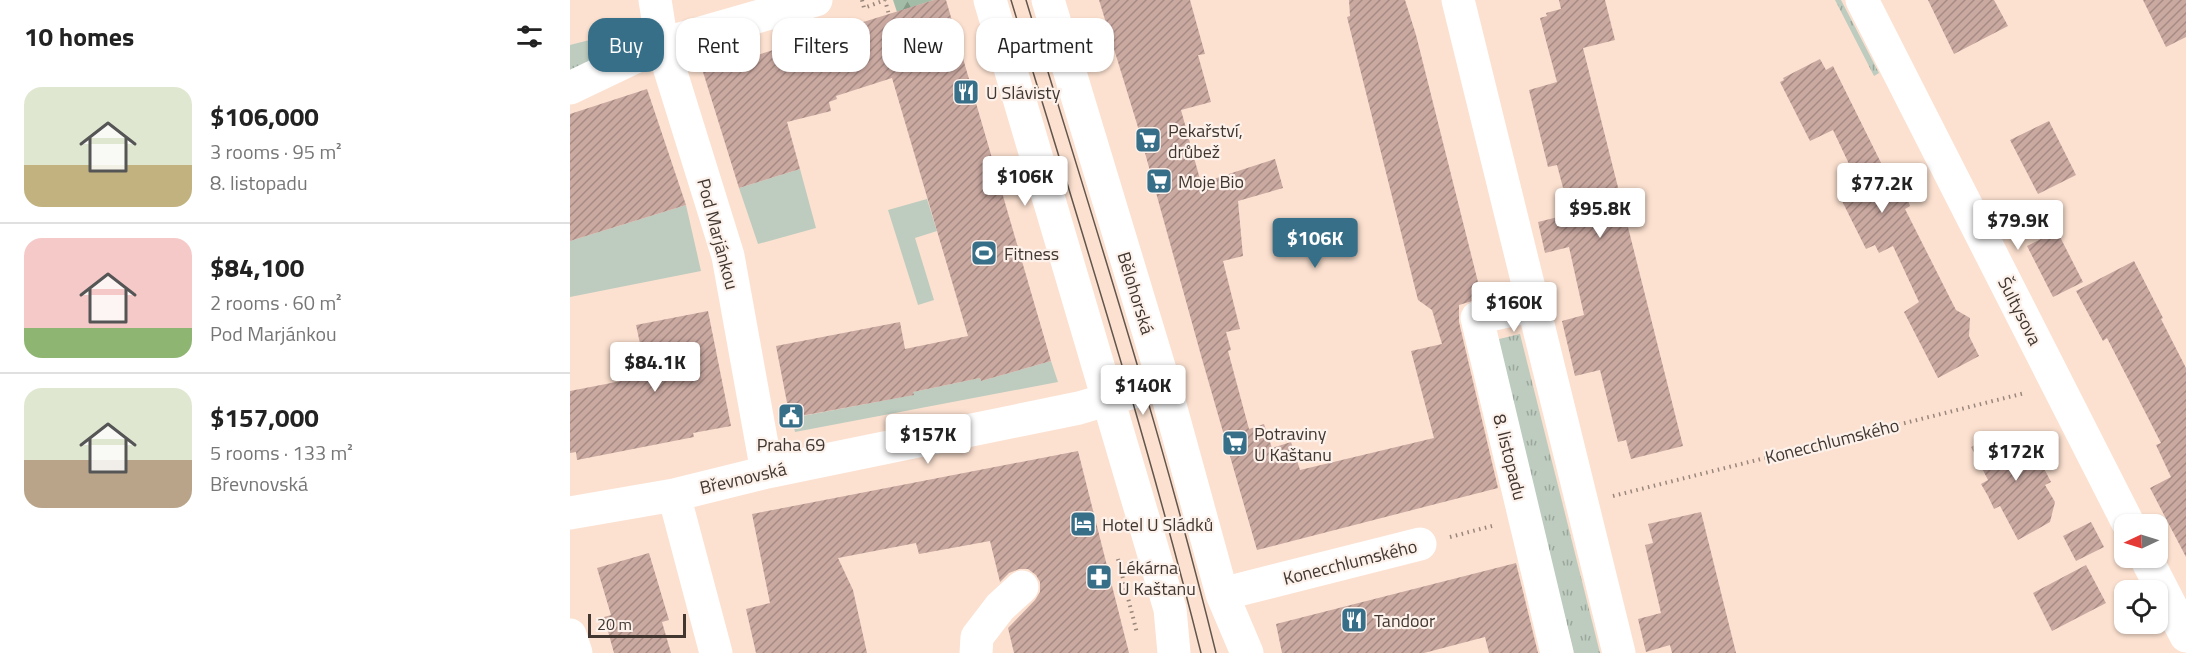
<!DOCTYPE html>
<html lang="en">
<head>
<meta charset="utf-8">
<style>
  :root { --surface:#fff; --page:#f6f6f6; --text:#222; --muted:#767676; --line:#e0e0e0; --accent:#376f89 }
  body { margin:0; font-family:"Titillium Web",sans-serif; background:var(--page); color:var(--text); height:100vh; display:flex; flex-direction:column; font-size:22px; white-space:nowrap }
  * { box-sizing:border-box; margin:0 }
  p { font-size:20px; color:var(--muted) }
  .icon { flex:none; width:33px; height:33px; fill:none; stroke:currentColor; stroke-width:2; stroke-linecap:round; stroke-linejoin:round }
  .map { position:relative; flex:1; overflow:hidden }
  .side { display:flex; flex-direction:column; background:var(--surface); width:570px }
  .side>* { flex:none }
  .hud { position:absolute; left:18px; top:18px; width:570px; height:54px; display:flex; gap:12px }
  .needle { width:39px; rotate:266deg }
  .tools { position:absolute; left:1544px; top:514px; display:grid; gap:12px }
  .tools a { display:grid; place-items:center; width:54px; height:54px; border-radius:12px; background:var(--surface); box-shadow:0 2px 4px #0004; font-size:30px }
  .scale { position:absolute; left:18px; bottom:15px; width:98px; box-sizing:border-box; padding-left:6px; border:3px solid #413730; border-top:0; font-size:16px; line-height:21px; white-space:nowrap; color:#413730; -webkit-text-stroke:4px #fdf2eb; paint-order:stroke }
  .price { position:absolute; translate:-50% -51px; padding:0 14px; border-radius:6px; background:#fff; color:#222; font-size:20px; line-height:39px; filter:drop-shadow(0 2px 3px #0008) }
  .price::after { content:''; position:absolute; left:50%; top:36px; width:18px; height:14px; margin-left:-9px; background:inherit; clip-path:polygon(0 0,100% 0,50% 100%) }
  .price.current { background:var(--accent); color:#fff }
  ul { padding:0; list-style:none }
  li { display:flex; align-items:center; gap:18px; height:150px; padding:0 24px }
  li+li { border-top:2px solid var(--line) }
  li span { display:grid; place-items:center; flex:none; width:168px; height:120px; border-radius:18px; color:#555 }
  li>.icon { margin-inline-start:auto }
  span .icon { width:72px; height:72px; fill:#fffc; stroke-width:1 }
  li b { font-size:26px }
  h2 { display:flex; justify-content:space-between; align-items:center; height:72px; padding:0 24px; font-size:26px }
  .chip { padding:0 21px; border-radius:18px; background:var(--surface); box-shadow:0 2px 4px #0004; font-size:21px; line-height:54px }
  .chip.current { background:var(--accent); color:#fff }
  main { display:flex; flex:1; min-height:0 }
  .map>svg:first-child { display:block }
</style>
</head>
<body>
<main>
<section class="side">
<h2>10 homes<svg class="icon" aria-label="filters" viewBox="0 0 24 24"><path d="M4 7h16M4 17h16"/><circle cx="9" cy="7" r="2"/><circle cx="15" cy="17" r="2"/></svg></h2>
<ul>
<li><span style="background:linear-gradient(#dfe7d0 65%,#c2b280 0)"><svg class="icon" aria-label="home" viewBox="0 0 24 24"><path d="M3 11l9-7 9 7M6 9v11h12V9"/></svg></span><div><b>$106,000</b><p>3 rooms · 95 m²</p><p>8. listopadu</p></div></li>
<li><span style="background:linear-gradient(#f6c9c9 75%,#8fb573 0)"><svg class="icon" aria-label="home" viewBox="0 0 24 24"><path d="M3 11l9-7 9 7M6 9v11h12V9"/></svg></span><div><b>$84,100</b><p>2 rooms · 60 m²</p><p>Pod Marjánkou</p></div></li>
<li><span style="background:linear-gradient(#dfe7d0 60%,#b9a48a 0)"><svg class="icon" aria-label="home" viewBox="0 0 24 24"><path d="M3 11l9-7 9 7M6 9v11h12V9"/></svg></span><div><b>$157,000</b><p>5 rooms · 133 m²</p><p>Břevnovská</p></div></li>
</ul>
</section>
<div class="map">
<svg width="1616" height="653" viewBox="0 0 1616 653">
  <defs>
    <pattern id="grass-tufts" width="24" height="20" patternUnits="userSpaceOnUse" patternTransform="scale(1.5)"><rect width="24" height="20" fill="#bdccbf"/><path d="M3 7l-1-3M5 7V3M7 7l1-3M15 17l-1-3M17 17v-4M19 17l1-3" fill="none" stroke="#9ba69c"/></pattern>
    <pattern id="forest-firs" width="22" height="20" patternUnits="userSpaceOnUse" patternTransform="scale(1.5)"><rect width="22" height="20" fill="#a3bca7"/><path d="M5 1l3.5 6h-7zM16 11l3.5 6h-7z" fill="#869a88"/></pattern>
    <pattern id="building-hatch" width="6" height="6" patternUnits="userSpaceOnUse" patternTransform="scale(1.5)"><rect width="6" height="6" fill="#caa9a1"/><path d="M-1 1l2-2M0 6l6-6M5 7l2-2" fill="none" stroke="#a68a84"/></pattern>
  </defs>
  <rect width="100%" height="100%" fill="#fce1d0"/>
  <!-- grass -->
  <path fill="url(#grass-tufts)" d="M1265,0H1271L1309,73L1304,76Z
    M62,29L70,55L0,87V45Z
    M950,334L1030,653H1004L925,340Z"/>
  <!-- forest -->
  <path fill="url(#forest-firs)" d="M323,0H364L327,12Z"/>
  <!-- garden -->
  <path fill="#bdccbf" d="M230,169L246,228L188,244L169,188Z
    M357,199L367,231L345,238L364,300L348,305L318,210Z
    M116,205L131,271L0,297V241Z
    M481,361L488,382L225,432L222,418L343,395V392L410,378L411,381Z"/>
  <!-- building -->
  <path fill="url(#building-hatch)" d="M364,0H376L481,361L411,381L410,378L343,392L344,395L220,418L206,346L330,322L335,349L398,336L322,78L266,96L267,99L259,102L261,111L217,122L230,169L169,188L133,72Z
    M529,0H620L635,54L628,55L641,102L611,110L631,183L705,159L713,188L668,201L673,256L653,261L670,329L656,332L661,350L658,351L679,429L694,424L702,448L721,442L730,470L864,438L841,351L872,344L862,310L848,300L777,17L780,16L779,0H835L846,35L912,298L889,305V322L928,488L687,550L632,359L567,124Z
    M989,0H1035L1045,40L1013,48L1113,446L1061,459L1056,440L1048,442L1030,370L1005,376L992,321L1014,315L999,247L975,253L968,222L1000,214L987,165L978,167L959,90L987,82L970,18L977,16L976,13L991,9Z
    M1358,0H1424L1438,26L1384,54Z
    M1573,0H1616V37L1596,47Z
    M1250,59L1256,70L1263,66L1323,187L1329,184L1336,194L1340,206L1335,209L1386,310L1400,318L1399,336L1409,356L1368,378L1334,312L1349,302L1323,246L1309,253L1305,245L1296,249L1268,193L1288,183L1263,130L1240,141L1210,82L1214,80L1213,78Z
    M77,89L116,205L0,241V114Z
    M1479,121L1506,175L1468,194L1440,140Z
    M1487,231L1513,282L1483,297L1457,246Z
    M1564,261L1593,318L1591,319L1616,368V557L1580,488L1601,477L1586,445L1591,443L1537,338L1533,341L1506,291Z
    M138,311L161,426L123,433L124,437L7,460L6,452L0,453V391L77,376L66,325Z
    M1428,433L1451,436L1466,453L1481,482L1475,485L1485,502L1480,522L1448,540L1430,506L1424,509L1418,496L1411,484L1418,480L1401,447Z
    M508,451L559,653H444L438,628L465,600L470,592V582L466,575L458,569H449L439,573L430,582L420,541L349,554L346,543L268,558L283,590L297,653H186L176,609L200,603L182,514Z
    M1131,512L1166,653H1102L1100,645L1076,652L1068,619L1091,613L1075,545L1083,543L1078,524Z
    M1521,522L1534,547L1506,561L1493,536Z
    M79,553L99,620L92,622L101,653H44L34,617L41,615L27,568Z
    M946,563L968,653H919L915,637L854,653H712L706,624Z
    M1516,565L1536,603L1482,631L1463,593Z"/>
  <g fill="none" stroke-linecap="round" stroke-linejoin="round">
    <!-- path -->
    <path stroke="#99877b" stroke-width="4" stroke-dasharray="1.5 4.5" stroke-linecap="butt" d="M292,0L294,8L315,0L319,15
      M1043,496L1455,393
      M880,537L922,526
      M548,559L567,633"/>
    <!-- minor -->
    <path stroke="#fff" stroke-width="33" d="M85,0L92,44L158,256L197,472
      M420,0L600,609L604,653
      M478,0L594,383L652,594L677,653
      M888,0L1049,653
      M1292,0L1559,525
      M0,88L92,44L246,0
      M964,305L907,318L987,653
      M104,495L146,653
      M0,513L104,495L197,472L509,408L594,383
      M1576,558L1616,636
      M652,594L850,544
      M0,635L6,653
      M406,653L407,637L430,607L452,587"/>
    <!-- tram -->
    <path stroke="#62554c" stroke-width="1.5" d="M441,0C507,217 576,433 631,653
      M456,0C522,217 592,433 646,653"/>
  </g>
  <!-- icons -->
  <defs>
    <symbol id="restaurant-square" viewBox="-11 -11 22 22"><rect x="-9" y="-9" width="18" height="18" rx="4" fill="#376f89" stroke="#fdf2eb"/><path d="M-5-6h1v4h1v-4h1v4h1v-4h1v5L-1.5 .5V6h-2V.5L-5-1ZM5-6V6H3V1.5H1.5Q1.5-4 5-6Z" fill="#fff"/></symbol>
    <symbol id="supermarket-square" viewBox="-11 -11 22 22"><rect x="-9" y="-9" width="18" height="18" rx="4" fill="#376f89" stroke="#fdf2eb"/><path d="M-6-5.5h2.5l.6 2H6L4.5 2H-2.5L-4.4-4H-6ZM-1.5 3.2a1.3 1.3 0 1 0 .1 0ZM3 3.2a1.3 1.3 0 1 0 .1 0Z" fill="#fff"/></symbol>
    <symbol id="stadium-square" viewBox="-11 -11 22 22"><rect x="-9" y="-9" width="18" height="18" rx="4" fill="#376f89" stroke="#fdf2eb"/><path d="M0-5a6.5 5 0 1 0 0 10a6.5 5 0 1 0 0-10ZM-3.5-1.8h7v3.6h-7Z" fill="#fff"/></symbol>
    <symbol id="civic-square" viewBox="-11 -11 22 22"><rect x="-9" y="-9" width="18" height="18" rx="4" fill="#376f89" stroke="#fdf2eb"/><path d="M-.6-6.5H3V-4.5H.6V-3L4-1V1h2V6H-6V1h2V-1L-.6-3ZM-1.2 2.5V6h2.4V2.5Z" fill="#fff"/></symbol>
    <symbol id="hotel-square" viewBox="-11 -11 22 22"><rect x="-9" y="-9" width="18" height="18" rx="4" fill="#376f89" stroke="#fdf2eb"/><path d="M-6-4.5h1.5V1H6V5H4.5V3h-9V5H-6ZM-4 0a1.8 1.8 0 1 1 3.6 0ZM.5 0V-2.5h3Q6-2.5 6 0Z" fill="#fff"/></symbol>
    <symbol id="pharmacy-square" viewBox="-11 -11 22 22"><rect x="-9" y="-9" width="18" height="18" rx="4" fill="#376f89" stroke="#fdf2eb"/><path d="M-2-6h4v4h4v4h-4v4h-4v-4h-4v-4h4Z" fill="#fff"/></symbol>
  </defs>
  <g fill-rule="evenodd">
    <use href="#restaurant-square" x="381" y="77" width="30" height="30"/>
    <use href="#supermarket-square" x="563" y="125" width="30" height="30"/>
    <use href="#supermarket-square" x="574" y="166" width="30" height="30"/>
    <use href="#stadium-square" x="399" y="238" width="30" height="30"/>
    <use href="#civic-square" x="206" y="401" width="30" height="30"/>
    <use href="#supermarket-square" x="650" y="428" width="30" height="30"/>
    <use href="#hotel-square" x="498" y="509" width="30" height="30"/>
    <use href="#pharmacy-square" x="514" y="562" width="30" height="30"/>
    <use href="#restaurant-square" x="769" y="605" width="30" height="30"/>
  </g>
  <g text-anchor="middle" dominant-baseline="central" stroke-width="4.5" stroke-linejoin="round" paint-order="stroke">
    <!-- poi labels -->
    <g font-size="18" fill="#413730" stroke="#fdf2eb" text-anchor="start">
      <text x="416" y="92">U Slávisty</text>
      <text x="598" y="130">Pekařství,<tspan x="598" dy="21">drůbež</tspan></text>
      <text x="608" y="181">Moje Bio</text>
      <text x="434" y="253">Fitness</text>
      <text x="684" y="433">Potraviny<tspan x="684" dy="21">U Kaštanu</tspan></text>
      <text x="221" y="444" text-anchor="middle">Praha 69</text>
      <text x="532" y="524">Hotel U Sládků</text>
      <text x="548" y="567">Lékárna<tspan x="548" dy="21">U Kaštanu</tspan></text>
      <text x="804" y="620">Tandoor</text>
    </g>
    <!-- street labels -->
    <g font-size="18" fill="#413730" stroke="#fdf2eb">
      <text transform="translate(148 234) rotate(75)">Pod Marjánkou</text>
      <text transform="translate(566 293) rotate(73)">Bělohorská</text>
      <text transform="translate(1450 311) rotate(63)">Šultysova</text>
      <text transform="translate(1262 441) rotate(-14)">Konecchlumského</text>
      <text transform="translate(940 457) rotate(76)">8. listopadu</text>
      <text transform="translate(173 478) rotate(-13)">Břevnovská</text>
      <text transform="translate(780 562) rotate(-14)">Konecchlumského</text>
    </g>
  </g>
</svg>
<div class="tools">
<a><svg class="needle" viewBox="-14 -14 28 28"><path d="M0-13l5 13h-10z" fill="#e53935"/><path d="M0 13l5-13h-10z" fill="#767676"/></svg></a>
<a><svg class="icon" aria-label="locate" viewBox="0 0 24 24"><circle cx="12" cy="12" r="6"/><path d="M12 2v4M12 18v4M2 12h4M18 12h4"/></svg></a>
</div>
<div class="scale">20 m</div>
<b class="price" style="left:455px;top:207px">$106K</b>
<b class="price" style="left:1312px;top:214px">$77.2K</b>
<b class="price" style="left:1030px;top:239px">$95.8K</b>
<b class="price" style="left:1448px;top:251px">$79.9K</b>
<b class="price current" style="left:745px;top:269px">$106K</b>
<b class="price" style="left:944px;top:333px">$160K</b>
<b class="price" style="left:85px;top:393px">$84.1K</b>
<b class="price" style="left:573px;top:416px">$140K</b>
<b class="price" style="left:358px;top:465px">$157K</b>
<b class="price" style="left:1446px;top:482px">$172K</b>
<div class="hud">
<a class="chip current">Buy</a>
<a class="chip">Rent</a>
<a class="chip">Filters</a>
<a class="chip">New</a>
<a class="chip">Apartment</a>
</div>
</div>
</main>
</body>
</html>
